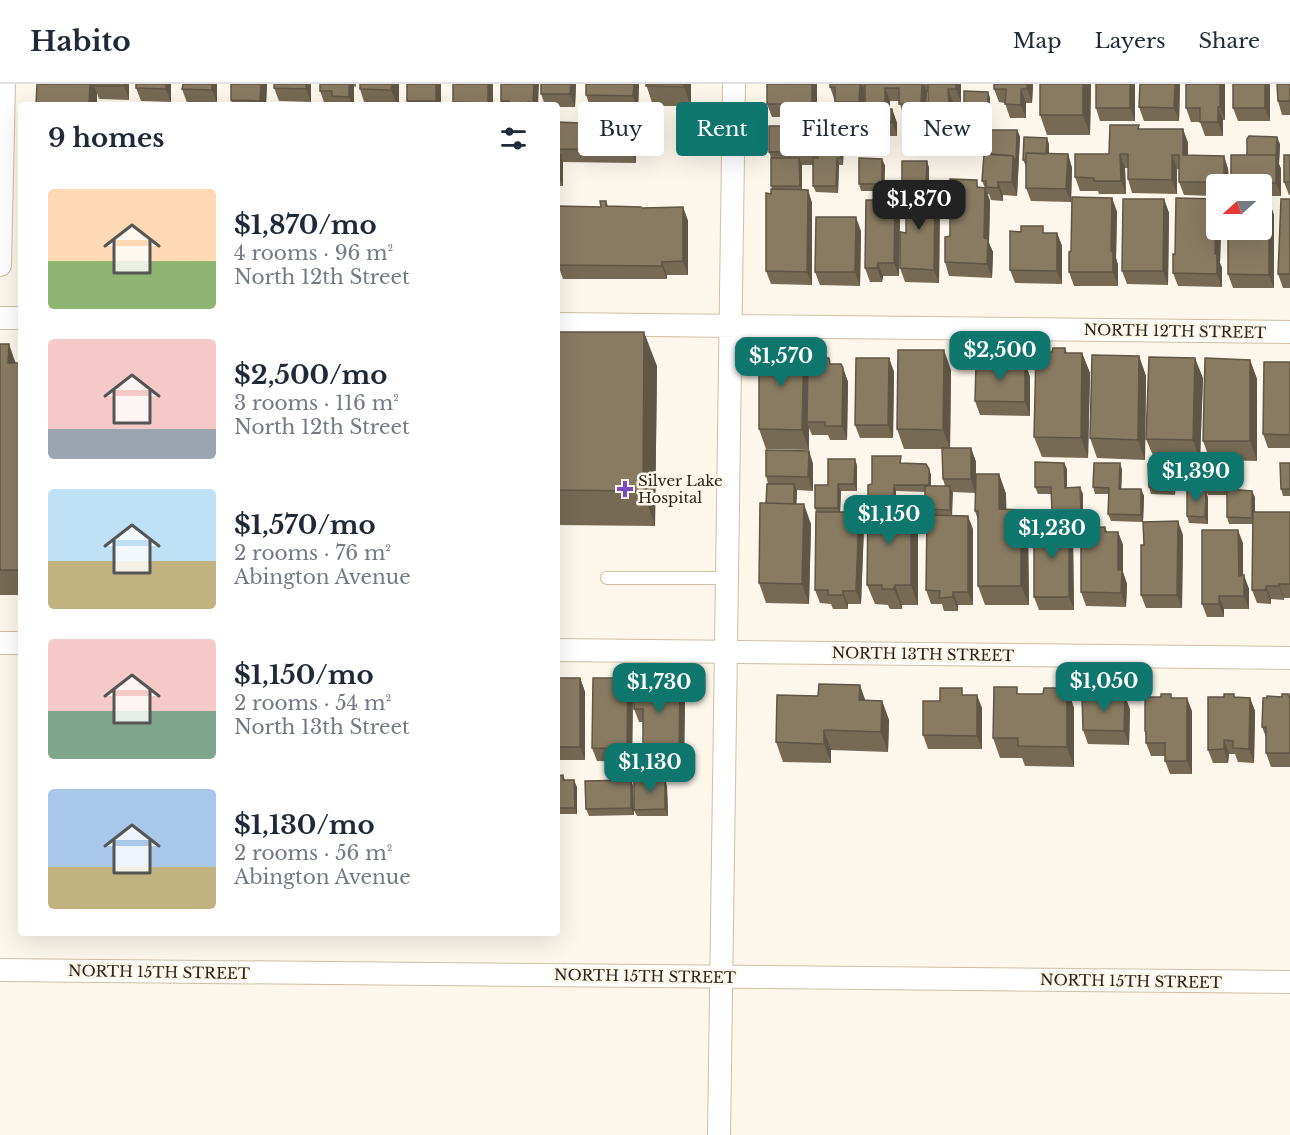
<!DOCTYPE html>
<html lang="en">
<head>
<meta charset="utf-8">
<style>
  :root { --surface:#fff; --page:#f2f2f3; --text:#1f2937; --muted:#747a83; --line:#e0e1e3; --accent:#0f766e }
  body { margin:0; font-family:"Libre Baskerville",serif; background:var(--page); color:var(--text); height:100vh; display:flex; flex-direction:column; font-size:22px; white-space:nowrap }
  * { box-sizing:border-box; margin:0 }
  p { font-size:20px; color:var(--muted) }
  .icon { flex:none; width:33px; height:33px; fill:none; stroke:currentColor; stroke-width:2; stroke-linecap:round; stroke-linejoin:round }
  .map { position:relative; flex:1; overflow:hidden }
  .drawer { position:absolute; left:18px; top:18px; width:542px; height:834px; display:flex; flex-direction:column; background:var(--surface); border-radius:6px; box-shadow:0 6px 24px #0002 }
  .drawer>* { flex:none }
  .top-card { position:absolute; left:578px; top:18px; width:570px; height:54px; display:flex; gap:12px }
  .needle { width:39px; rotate:249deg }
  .buttons { position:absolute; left:1206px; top:90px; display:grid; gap:12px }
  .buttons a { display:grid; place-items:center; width:66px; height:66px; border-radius:6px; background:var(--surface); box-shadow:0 6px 24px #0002; font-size:30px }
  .price { position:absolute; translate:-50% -51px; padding:0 14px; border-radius:12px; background:var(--accent); color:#fff; font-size:20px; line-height:39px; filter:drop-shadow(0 2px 3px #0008) }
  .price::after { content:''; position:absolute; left:50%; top:36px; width:18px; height:14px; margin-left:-9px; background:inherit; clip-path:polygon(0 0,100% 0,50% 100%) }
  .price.active { background:#222; color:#fff }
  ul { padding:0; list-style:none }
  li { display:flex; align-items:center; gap:18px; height:150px; padding:0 30px }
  li span { display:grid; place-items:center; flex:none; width:168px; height:120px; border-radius:6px; color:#555 }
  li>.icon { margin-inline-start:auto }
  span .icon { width:72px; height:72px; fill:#fffc; stroke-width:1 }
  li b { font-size:26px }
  h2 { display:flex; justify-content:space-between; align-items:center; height:72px; padding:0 30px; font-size:26px }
  .tag { padding:0 21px; border-radius:6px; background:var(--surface); box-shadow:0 6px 24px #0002; font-size:21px; line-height:54px }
  .tag.active { background:var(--accent); color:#fff }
  header { display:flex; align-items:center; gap:36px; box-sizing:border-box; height:84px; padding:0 30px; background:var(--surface); border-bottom:2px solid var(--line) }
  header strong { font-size:28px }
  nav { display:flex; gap:33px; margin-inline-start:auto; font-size:21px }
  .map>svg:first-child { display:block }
</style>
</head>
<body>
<header>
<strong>Habito</strong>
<nav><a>Map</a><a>Layers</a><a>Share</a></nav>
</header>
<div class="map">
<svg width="1290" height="1051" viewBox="0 0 1290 1051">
  <rect width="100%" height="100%" fill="#fdf6eb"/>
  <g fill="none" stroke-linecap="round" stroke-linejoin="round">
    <defs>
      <path id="service" d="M607,494H728"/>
      <path id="minor" d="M0,181L4,0
        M0,234H21
        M556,240L1290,248
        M0,559H21
        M556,566L1290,574
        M0,886L1290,898
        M719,1051L734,0"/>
    </defs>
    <!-- service casing -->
    <use href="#service" stroke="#cfbfa4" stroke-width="14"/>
    <!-- minor casing -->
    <use href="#minor" stroke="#cfbfa4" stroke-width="24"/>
    <!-- service -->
    <use href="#service" stroke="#fff" stroke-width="12"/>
    <!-- minor -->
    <use href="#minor" stroke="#fff" stroke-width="22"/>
  </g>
  <!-- wall -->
  <path fill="#766a54" d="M37,0H129V16L99,15L97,9Z
    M136,0H171V18L141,17L136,4Z
    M183,0H217V19H187L182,5Z
    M231,0H267L266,21H232L231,16Z
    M274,0H311V18L279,17L274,4Z
    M320,0H356V3L354,2V21H325L320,7Z
    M399,0V21H365L360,5Z
    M407,0H441V21H409L407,17Z
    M453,0L493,21H454L453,18Z
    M501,0L538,21H503L501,17Z
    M576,0L575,23H556V21H545L541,10Z
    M586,0H639L638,26L591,25L586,11Z
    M646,0H691V22H653Z
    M817,0V33H772L767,20Z
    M830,0H961V18H953L954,32H933L928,19V8H927L926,33H904L899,17H890V25H892L897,39V52H879L875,43H870L865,29V8L864,32H840L830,3Z
    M994,0H1033L1032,19H1026V34H1010L1005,19L999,18L994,5Z
    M1091,0L1090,51H1047L1040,31Z
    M1135,0V37H1100L1096,24Z
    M1140,0H1180L1179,37H1144L1139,23Z
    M1225,0V36H1223V52H1205L1200,38H1191L1186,24Z
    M1270,0V37H1238L1233,24Z
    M1290,0V31H1282L1278,17Z
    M988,8L990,14V34L967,33L964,27Z
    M556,38L636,54V79L563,78V102H556Z
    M1140,45H1183L1188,59V71L1224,72L1228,85L1229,100H1216V112L1184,111L1179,98V85H1177V110L1132,109L1128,95V84H1125L1126,110H1099L1098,107H1080L1075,93L1109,70Z
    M1017,46L1020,53L1017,112L1003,111V117L991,116L989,110H988L990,117L989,159L993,168L992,194L949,192L945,178L950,152L980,103L985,104L982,97L991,70Z
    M841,47L844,54L843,81H839L838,109L816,108L813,102V81H802V105L808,106L812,119V201L771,200L766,187L771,110L772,105L771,102V74L769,68L799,55V56H816L818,64Z
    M1049,60V70H1068L1072,84L1071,118L1031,117L1026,104V82L1023,76Z
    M1280,60L1279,80L1281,85V112H1262V100H1232L1231,99L1247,71Z
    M1290,71V111H1289L1284,98Z
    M882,75L885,82L884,107H861L859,100Z
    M927,77L929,84V105L940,118L939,199L905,198L900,184L906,149V106H905L902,99Z
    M1112,114L1117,128L1116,174L1118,181V202H1074L1069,188L1071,167Z
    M1164,115L1169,129L1168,201L1127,200L1122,187Z
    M1290,115V204H1283L1278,190Z
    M606,117L608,122L642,124L683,123L688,137V191H667V195H563L558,181Z
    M1269,117L1274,131V204H1233L1228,190Z
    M900,130L899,192H883L882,198H870L865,184Z
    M1216,146H1221L1220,179L1222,184V203L1178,202L1173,189L1175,170Z
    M861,147L860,202L820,201L815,188Z
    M1057,149L1062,162V200L1015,199L1010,186Z
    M556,248L657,282L655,442L556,441Z
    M0,260L16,279H21V511H0Z
    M1065,264L1067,269H1082L1090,289L1088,374L1042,373L1034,353Z
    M1139,272L1146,292L1145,376L1097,374L1090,354Z
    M889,274L894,288L893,354H860L855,341Z
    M1007,275L1008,279H1025L1030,293V332L980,331L975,317Z
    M808,276L831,280L843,284L848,298L847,356H830L828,351H812L809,344V366L766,365L759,345Z
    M1250,276L1257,295V377L1210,376L1203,357Z
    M1290,278V364H1268L1263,350Z
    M951,286L950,364H971L976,378V406L999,390L1006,410V425L1028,445L1029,521H985L978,502V436L975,427V409L952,408V431L973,445V521H958V527H944L942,520H931L926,506L927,431L925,425V408L896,407V422H911L918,442V521H902V525H890L888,521L875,520L867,501L872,400L903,379L929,385L931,391V402H945L943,395L942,365H904L897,345Z
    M1203,294L1200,376L1154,374L1146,355Z
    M809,367L813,380V407L797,406L796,420L811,440L809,520L766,519L759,499L768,400L766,392Z
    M1064,379L1067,385V404L1083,410V435H1054L1052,428V410H1038L1035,403Z
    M1120,379L1122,386L1121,405H1141L1144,412L1143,438L1111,437L1108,430L1109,410H1095L1093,403Z
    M1290,379V412H1283L1281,405Z
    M1173,380L1176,387L1175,411L1151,410L1149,403Z
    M857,381V407H841L840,428L864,442L861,520H848V525H833L831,520L820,519L815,506L816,428L815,424L828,401Z
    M1233,386V406L1255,413V428H1290V514H1284V516L1271,515V520L1257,519L1252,506L1253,440H1229L1227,433V411H1208L1205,404Z
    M1206,407L1208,414V440L1189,439L1187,432Z
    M1069,440L1073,454L1074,526H1039L1034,513Z
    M1105,443L1107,448H1118L1123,461V488L1127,500L1126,523L1086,522L1081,508Z
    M1183,451L1182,524H1146L1141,511L1144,461Z
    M1243,459V491L1249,505V525H1224V533H1207L1202,520Z
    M556,594H580L585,608V676H556Z
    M628,594L633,608L632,678L597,677L592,664Z
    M652,595L680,596L685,609L684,685H648L643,671V638H639L634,625Z
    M1067,604L1074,624V683L1025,682L1022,674H1000L993,654L1019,610H1043Z
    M1289,610L1290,613V683H1271L1266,669V653L1262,643L1267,614L1282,613Z
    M964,611L982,624V665H928L923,651L940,617Z
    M1235,613L1250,614L1255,627L1254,679L1238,678L1235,670H1229L1228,679H1213L1208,666Z
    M1173,614L1192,627V690H1170L1165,677V672H1151L1146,659V652L1145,647Z
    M865,616L882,617L889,636L888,668L831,666V679L783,678L776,658Z
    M1130,625L1129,661L1088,660L1083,646Z
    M563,691L565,696L577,703V730H556V692Z
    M631,696L633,702L634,731L589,732L586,725Z
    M667,702L668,732H637L634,726Z"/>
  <!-- shaded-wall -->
  <path fill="#605645" d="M90,0H97L94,2L97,9V21H89Z
    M124,0H129V16L124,2Z
    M166,0H171V18L166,5Z
    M212,0H217V19L212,6Z
    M261,0H267L266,21H262L260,17Z
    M306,0H311V18L306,5Z
    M349,0H353L354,2V21H352L349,13Z
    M392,0H399V21H397L391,6Z
    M436,0H441V21H437L436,17Z
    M488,0H493V21H488Z
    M534,0H539L538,21H533V19Z
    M571,0H576L575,23L570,10Z
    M634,0H639L638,26L633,12Z
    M684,0H691V22L684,3Z
    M812,0H817V33L812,20Z
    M860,0H862L865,8L864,32L859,18Z
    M922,0H924L927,8L926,33L921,20Z
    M956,0H961V18L956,5Z
    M1027,0H1033L1032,19L1027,5Z
    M1083,0H1091L1090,51L1083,31Z
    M1130,0H1135V37L1130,24Z
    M1175,0H1180L1179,37L1174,24Z
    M1220,0H1225V36L1220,23Z
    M1265,0H1270V37L1265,24Z
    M885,4L890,17V38L885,25Z
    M948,5L953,18L954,32L949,19Z
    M1021,5L1026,19V34L1021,21Z
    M988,8L990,14V34L988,27Z
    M1218,23L1223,36V52L1218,38Z
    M892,25L897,39V52L892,38Z
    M631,41L636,54V79L631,66Z
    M794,42L799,55V67L795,56Z
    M1183,45L1188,59V85L1183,71Z
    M1017,46L1020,53L1017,112L1012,98L1013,72Z
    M841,47L844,54L843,81L841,74Z
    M1277,53L1280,60L1279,80L1281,85V112L1276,99V71Z
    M1047,54L1049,60V83L1046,76Z
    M816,56L820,70L821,81L816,67Z
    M1068,70L1072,84L1071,118L1066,105Z
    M1120,70L1125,84L1126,110L1121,97Z
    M561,71L563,78V102L560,95Z
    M1172,71L1177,85V110L1172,96Z
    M1224,72L1228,85L1229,100H1225L1224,98Z
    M799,74L802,81V109L800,102Z
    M837,74L839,81L838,109L836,102Z
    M882,75L885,82L884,107L882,100Z
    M927,77L929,84V106L926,99Z
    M998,98L1003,111V117L998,104Z
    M985,104L990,117L989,159L993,168L992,194L987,180L984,154Z
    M935,105L940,118L939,199L934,186Z
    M808,106L812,119V201L807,188Z
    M1112,114L1117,128L1116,174L1118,181V202L1113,188L1111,167Z
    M1164,115L1169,129L1168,201L1163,187Z
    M1216,115V146H1221L1220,179L1222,184V203L1217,190L1215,170Z
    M895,116L900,130L899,192L894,179Z
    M1269,117L1274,131V204L1269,191Z
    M683,123L688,137V191L683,177Z
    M856,133L861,147L860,202L855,188Z
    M1057,149L1062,162V200L1057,187Z
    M662,178L667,191V195L662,182Z
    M878,179L883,192L882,198L877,184Z
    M644,248L657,282L655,442L643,407Z
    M9,260L18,286L8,279Z
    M804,263L811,283L807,338L809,344V366L802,346Z
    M944,266L951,286L950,365L943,346Z
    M1082,269L1090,289L1088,374L1081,354Z
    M1139,272L1146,292L1145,376L1138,356Z
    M889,274L894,288L893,354L888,341Z
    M1195,274L1203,294L1200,376L1193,356Z
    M1250,276L1257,295V377L1250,357Z
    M1025,279L1030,293V332L1025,318Z
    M843,284L848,298L847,356L842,342Z
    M971,364L976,378L975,409L971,395Z
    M809,367L813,380V407L808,393Z
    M855,375L857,381V407L854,400Z
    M1064,379L1067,385V410L1065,404Z
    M1120,379L1122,386L1121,412L1119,405Z
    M1231,379L1233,386L1232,412L1230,405Z
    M1173,380L1176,387L1175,411L1173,404Z
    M929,385L931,391V408L929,401Z
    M999,390L1006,410L1007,445L999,425Z
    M794,400L797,407L796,433L794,426Z
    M838,400L841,407L840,431L838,424Z
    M894,401L896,407V432L894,425Z
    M950,402L953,409L952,432L950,426Z
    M1080,403L1083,410V435L1081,428Z
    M1141,405L1144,412L1143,438L1141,431Z
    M1206,407L1208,414V440L1205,433Z
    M1252,407L1255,413V441L1252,434Z
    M804,420L811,440L809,520L802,500Z
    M911,422L918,442V521L911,501Z
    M20,426L21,428V488L20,486Z
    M1021,426L1028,445L1029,521L1021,502Z
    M859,428L864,442L861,520L856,507Z
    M968,432L973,445V521L968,508Z
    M1178,437L1183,451L1182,524L1177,511Z
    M1069,440L1073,454L1074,526L1069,513Z
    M1238,446L1243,459V505L1239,492Z
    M1118,448L1123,461V488L1127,500L1126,523L1121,509L1118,486Z
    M1244,491L1249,505V525L1244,512Z
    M1279,500L1284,514V516L1279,502Z
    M895,501L902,521V525L894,505Z
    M1266,502L1271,515V520L1266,506Z
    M843,507L848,520V525L843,511Z
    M953,508L958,521V527L953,513Z
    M1219,512L1224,525V533L1219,520Z
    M580,594L585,608V676L580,663Z
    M628,594L633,608L632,678L627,665Z
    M680,596L685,609L684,685L679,672Z
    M860,601L867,621L859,616Z
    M1067,604L1074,624V683L1067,663Z
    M977,611L982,624V665L977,652Z
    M1125,612L1130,625L1129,661L1124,647Z
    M1187,614L1192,627V690L1187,677Z
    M1250,614L1255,627L1254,679L1249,665Z
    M882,617L889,636L888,668L881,648Z
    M824,646L831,666V679L824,660Z
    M1224,656L1229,670L1228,679L1224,665Z
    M665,695L667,702L668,732L665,725Z
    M574,696L577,703V730L575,724Z
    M631,696L633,702L634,731L631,724Z"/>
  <!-- building -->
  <path fill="#897b62" stroke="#605645" stroke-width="1.5" d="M37,0H90L89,21H36Z
    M94,0H124V2H94Z
    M136,0H166V5L136,4Z
    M183,0H212V6L182,5Z
    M231,0H261L260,17L231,16Z
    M274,0H306V5L274,4Z
    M320,0H349V13L332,12V7H320Z
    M360,0H392L391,6L360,5Z
    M407,0H436V17H407Z
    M453,0H488V19L453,18Z
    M501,0H534L533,19L528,18V21H509V17H501Z
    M541,0H571L570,10H541Z
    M586,0H634L633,12L586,11Z
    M646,0H684V3L646,2Z
    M767,0H812V20H767Z
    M830,0H860L859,18H835V3H830Z
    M865,0H922L921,20H899V4H885V25H892V38H874L873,30L865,29Z
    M928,0H956V5H948L949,19H928Z
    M994,0H1027V5H1021V21L1005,20L1006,5H994Z
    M1040,0H1083V31H1040Z
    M1096,0H1130V24H1096Z
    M1140,0H1175L1174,24L1139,23Z
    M1186,0H1220V23H1218V38H1200V24H1186Z
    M1233,0H1265V24H1233Z
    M1277,0H1290V17H1278Z
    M964,7L988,8V27H964Z
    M556,38L631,41V66L556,65Z
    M1110,41H1139L1138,45H1183V71L1224,72V98H1179V71H1172V96L1128,95V70H1120L1121,97H1094V94L1075,93V70H1109Z
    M769,42H794L795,56H816V67L769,68Z
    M991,46H1017L1016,78L1013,72L991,70Z
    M818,47H841V74H837L836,102H813V74H818Z
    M1249,52L1277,53L1276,73V71H1247V55Z
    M1024,53L1047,54L1046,70L1026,69V76H1023Z
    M1026,69L1068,70L1066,105L1026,104Z
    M984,70L1013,72L1012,98H998V104L986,103V97H982Z
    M556,71H561L560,95H556Z
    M1231,71H1276V99H1231Z
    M1284,71H1290V98H1284Z
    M771,74H799L800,102H771Z
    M859,74L882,75V100H859Z
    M902,77H927L926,99H902Z
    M950,95L977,96V103L985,104L984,154L988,155L987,180L945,178V153L950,152Z
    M771,105L808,106L807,188L766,187V109L771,110Z
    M906,105H935L934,186L900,184V148L906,149Z
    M1072,113L1112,114L1111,167L1113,168V188H1069V168L1071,167Z
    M1176,114L1216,115L1215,170H1217V190L1173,189V170H1175Z
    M1123,115H1164L1163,187H1122Z
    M1281,115H1290V190H1278Z
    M866,116H895L894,179H878L877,184H865Z
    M600,117H606V122L641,123L642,124L683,123V177L662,178V182L558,181V122L601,123Z
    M1262,117H1269V191L1228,190V146H1262Z
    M816,133H856L855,188H815Z
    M1021,142H1043V149H1057V187L1010,186V147L1021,148Z
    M556,248H644L643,407L556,406Z
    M0,260H9L8,279H21L20,486H0Z
    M761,263H804L802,346L759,345V267Z
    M1053,264H1065V269H1082L1081,354L1034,353L1036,267L1052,268Z
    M898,266H944L943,346L897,345Z
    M1092,271L1139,272L1138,356L1090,354Z
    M1149,273L1195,274L1193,356L1146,355Z
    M808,274H829L830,280H841L843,284L842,342H825V338H807Z
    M856,274H889L888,341H855Z
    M1205,274L1250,276V357H1203Z
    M995,275H1007V279H1025V318L975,317L976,278H995Z
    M1264,278H1290V351L1263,350Z
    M942,364H971V395H943Z
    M766,366L809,367L808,393L766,392Z
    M872,372H901L900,379L926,380L929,385V401H894V422H868V425V401L872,400Z
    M828,375H855L854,400H838V424H815V401H828Z
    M1035,378L1064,379L1065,404L1080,403L1081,428H1052L1051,403H1035Z
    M1206,378L1231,379L1230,405L1205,404Z
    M1094,379H1120L1119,405H1141V431L1108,430L1109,404L1093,403Z
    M1280,379H1290V405H1281Z
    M1148,380H1173V404L1149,403Z
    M976,390H999V425L1021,426V502H978V427H975Z
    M767,400H794V420L766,419Z
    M925,402H950V426L925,425Z
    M1227,405L1252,407V434L1227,433Z
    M1187,406L1206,407L1205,433L1187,432Z
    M760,419L804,420L802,500L759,499Z
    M868,422H911V501H895L894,505H882V501H867Z
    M816,428H859L856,507H843V511H828V506H815Z
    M1253,428H1290V500H1279V502H1266V506H1252Z
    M927,431L968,432V508H953V513L939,514L940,507L926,506Z
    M1178,437L1177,511H1141V461H1144L1143,438Z
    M1034,440H1069V513H1034Z
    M1105,443V448H1118V486H1122L1121,509L1081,508V444Z
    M1202,446H1238L1239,492L1244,491V512H1219V520H1202Z
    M637,588H650V595L680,596L679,672L643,671V625H634V595H637Z
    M556,594H580V663H556Z
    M593,594H628L627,665L592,664Z
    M819,600L860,601L859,616L882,617L881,648L824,646V660L776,658L777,611L818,612Z
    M994,603H1017V610H1043L1044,604H1067V663L1018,662V654H993Z
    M940,604H962V611H977V652L923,651V617H940Z
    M1161,610H1171V614H1187V677H1165V659H1146V648L1145,647V613H1161Z
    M1224,610H1234V613L1250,614L1249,665L1233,664V657L1224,656V665L1208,666V613H1224Z
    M1282,610H1289V613H1290V669H1266V643H1262L1263,614H1267V612L1282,613Z
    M1082,611L1125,612L1124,647L1083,646Z
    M563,691V696H574L575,724H556V692Z
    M665,695V725L634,726V696Z
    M631,696V724L586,725L585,697Z"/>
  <!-- markers -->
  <path fill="#7b4bc3" stroke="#fdf6eb" stroke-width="2" d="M622 396h6v6h6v6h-6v6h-6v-6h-6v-6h6z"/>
  <g text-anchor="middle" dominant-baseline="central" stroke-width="5" stroke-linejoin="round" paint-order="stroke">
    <!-- street labels -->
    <g font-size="15" fill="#2a241a" stroke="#fdf6eb">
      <text transform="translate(1175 247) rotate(1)">NORTH 12TH STREET</text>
      <text transform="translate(923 570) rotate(1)">NORTH 13TH STREET</text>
      <text transform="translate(159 888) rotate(1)">NORTH 15TH STREET</text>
      <text transform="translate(645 892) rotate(1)">NORTH 15TH STREET</text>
      <text transform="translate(1131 897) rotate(1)">NORTH 15TH STREET</text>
    </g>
    <!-- poi labels -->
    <g font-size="15" fill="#2a241a" stroke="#fdf6eb" text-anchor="start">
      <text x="638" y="396">Silver Lake<tspan x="638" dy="17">Hospital</tspan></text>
    </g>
  </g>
</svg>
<div class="buttons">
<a><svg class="needle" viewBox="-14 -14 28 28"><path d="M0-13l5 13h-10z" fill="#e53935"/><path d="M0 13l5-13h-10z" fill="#747a83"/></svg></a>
</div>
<b class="price active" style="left:919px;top:147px">$1,870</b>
<b class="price" style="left:1000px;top:298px">$2,500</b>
<b class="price" style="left:781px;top:304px">$1,570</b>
<b class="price" style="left:1196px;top:419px">$1,390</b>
<b class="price" style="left:889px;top:462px">$1,150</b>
<b class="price" style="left:1052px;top:476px">$1,230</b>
<b class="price" style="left:1104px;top:629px">$1,050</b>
<b class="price" style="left:659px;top:630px">$1,730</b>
<b class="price" style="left:650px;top:710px">$1,130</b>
<div class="top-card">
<a class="tag">Buy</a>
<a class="tag active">Rent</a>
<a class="tag">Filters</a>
<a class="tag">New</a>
</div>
<section class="drawer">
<h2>9 homes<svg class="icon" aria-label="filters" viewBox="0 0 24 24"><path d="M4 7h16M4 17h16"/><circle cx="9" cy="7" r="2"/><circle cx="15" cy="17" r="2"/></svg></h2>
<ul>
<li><span style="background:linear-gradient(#ffd9b3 60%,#8fb573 0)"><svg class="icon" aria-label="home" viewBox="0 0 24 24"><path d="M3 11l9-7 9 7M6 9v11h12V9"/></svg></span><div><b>$1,870/mo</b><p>4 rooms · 96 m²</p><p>North 12th Street</p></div></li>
<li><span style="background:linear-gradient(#f6c9c9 75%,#9aa5b1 0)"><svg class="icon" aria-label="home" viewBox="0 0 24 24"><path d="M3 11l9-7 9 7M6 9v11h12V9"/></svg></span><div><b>$2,500/mo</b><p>3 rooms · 116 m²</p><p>North 12th Street</p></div></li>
<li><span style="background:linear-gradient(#bfe0f5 60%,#c2b280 0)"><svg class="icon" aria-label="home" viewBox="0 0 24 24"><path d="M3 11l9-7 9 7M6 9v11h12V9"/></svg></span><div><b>$1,570/mo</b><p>2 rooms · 76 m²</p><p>Abington Avenue</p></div></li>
<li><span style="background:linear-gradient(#f6c9c9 60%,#7fa58c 0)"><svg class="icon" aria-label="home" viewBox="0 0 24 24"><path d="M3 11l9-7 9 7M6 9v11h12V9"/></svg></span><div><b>$1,150/mo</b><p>2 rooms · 54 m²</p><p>North 13th Street</p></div></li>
<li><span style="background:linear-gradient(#a9c7e8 65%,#c2b280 0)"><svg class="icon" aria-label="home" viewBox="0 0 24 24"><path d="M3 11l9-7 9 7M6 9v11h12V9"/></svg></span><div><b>$1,130/mo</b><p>2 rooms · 56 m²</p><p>Abington Avenue</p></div></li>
</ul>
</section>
</div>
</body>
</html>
